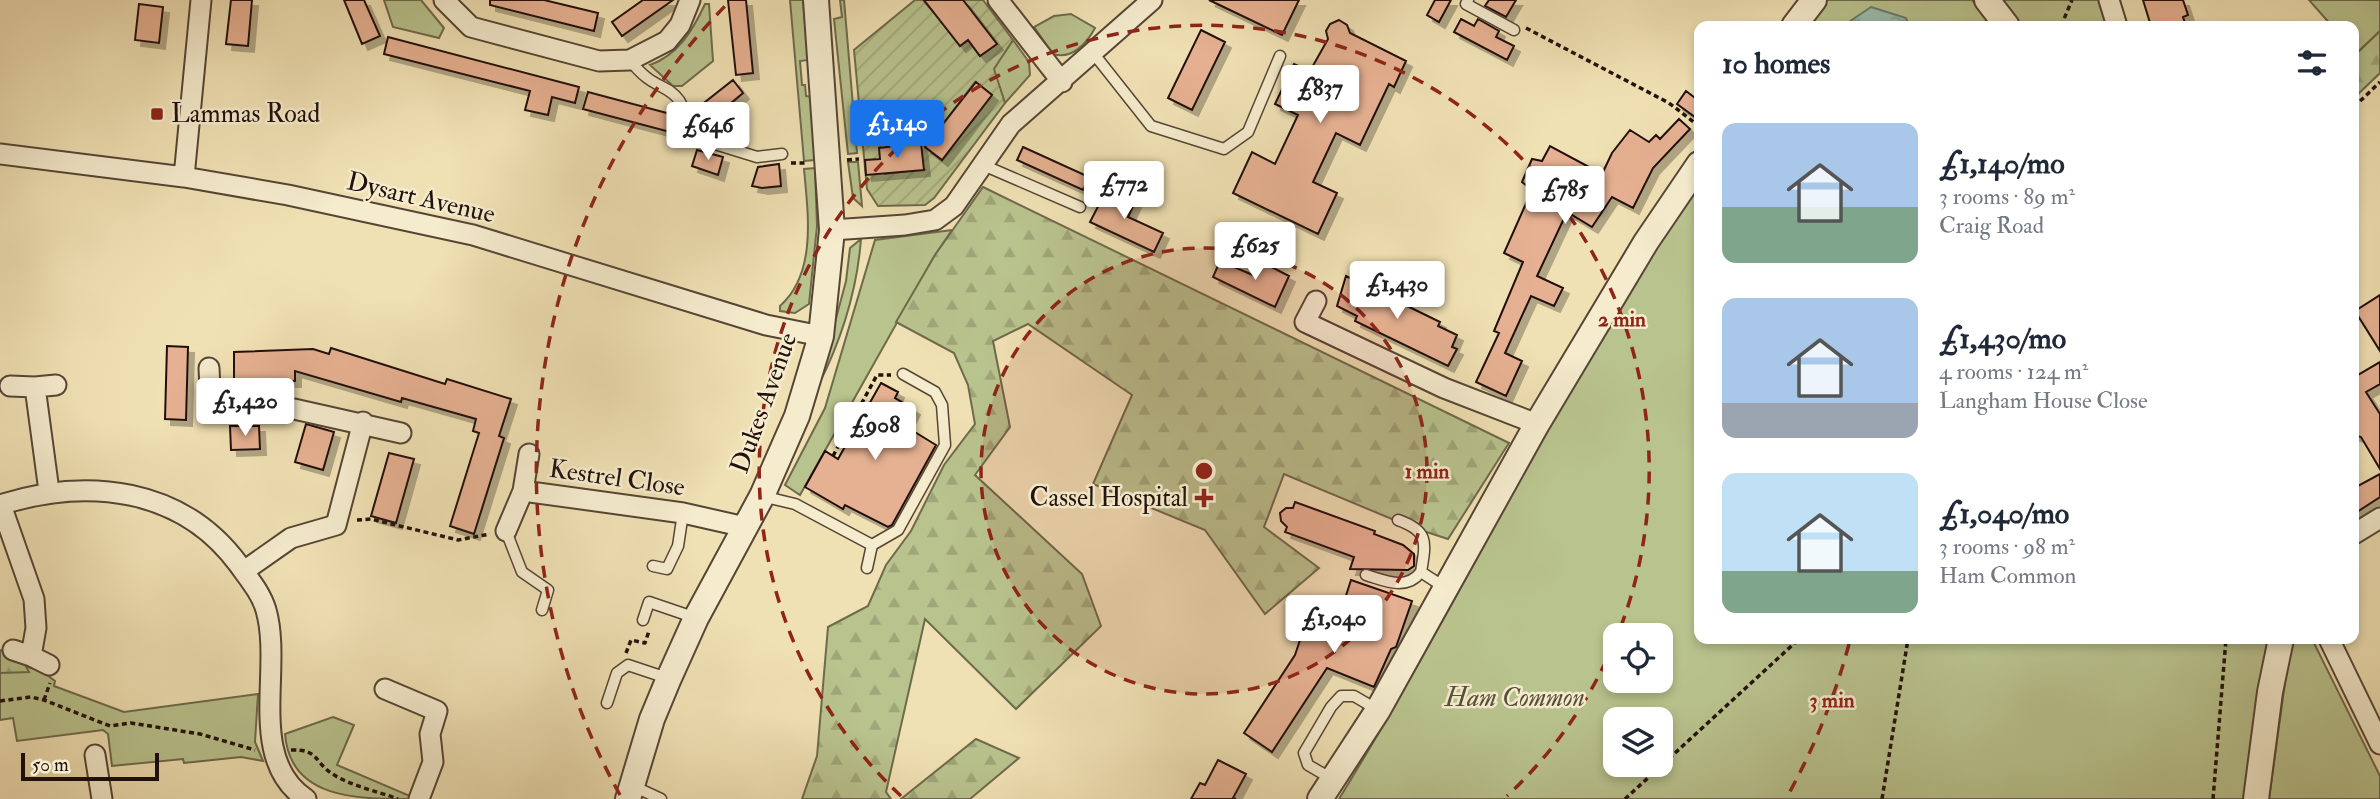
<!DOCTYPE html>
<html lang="en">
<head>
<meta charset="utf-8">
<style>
  :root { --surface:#fff; --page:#f2f2f3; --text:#1f2937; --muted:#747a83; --accent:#1a73e8 }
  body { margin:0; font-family:"IM FELL Double Pica",serif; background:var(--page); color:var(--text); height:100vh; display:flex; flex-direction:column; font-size:26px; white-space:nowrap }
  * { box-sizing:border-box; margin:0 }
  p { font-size:23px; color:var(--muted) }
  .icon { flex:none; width:38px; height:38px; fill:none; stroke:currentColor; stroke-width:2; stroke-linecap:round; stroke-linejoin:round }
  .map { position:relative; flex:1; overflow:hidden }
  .drawer { position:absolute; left:1694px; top:21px; width:665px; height:623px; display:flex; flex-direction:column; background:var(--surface); border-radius:14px; box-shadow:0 4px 10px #0003 }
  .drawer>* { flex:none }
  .controls { position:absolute; left:1603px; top:623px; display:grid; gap:14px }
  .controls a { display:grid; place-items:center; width:70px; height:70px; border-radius:14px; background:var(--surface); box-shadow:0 4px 10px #0003; font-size:35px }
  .scale { position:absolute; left:21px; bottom:18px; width:138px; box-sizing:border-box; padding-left:7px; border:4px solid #22110b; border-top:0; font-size:19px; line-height:24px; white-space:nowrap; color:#22110b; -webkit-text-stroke:5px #f5ecce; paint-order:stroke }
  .price { position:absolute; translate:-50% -60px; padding:0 16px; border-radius:7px; background:#fff; color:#222; font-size:23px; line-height:46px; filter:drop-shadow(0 2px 4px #0008) }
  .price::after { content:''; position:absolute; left:50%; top:42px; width:21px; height:16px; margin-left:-10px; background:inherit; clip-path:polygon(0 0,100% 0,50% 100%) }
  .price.current { background:var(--accent); color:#fff }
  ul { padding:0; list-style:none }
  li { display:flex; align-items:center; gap:21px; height:175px; padding:0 28px }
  li span { display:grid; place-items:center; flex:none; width:196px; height:140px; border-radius:14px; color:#555 }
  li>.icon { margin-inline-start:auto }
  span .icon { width:84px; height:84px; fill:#fffc; stroke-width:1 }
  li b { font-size:30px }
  h2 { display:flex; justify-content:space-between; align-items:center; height:84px; padding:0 28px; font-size:30px }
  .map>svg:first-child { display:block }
</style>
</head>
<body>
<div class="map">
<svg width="2380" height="799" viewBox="0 0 2380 799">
  <defs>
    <pattern id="forest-firs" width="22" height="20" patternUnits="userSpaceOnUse" patternTransform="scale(1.75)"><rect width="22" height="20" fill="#b9c38e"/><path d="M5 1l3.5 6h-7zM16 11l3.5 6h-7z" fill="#9fa679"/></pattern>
    <pattern id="garden-furrows" width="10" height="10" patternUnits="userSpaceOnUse" patternTransform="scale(1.75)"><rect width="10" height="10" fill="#b9c38e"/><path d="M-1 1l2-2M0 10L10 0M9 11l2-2" fill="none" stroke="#9fa679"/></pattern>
    <pattern id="water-ripples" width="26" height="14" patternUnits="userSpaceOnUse" patternTransform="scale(1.75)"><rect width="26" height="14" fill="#9abead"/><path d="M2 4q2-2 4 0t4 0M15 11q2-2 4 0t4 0" fill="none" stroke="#84a294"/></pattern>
    <filter id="shadow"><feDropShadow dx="6" dy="6" stdDeviation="0" flood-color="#0004"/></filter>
  </defs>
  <rect width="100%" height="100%" fill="#f0e1b4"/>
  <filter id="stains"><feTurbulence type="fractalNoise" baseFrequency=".00286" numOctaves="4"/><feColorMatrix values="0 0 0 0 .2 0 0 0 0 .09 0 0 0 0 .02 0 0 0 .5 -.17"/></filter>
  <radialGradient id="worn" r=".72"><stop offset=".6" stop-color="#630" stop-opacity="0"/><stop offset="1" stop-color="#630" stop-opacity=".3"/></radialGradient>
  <!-- green -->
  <path fill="#b9c38e" stroke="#6e6a4c" stroke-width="2" fill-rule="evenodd" d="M384,0H421L444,28L439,38L393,27Z
    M790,0H803L808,60L800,61L802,85H805L806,96L811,97L815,160L804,161Z
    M840,0H844L857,153L848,154L834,19L842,17Z
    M1824,0H1972L1993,26H1806Z
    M1996,0H2100L2109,26H2017Z
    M2309,0H2380V31L2357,53L2354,50V26H2332Z
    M705,4H709L713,61L682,86H673L650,65C678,55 693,30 705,4Z
    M1071,14L1095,28C1087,43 1072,60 1053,54L1034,27L1054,16Z
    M1013,40L1029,62L1030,75L1005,103L993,69Z
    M848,162H858L862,206L853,198Z
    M815,168L817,226L809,304L795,313L780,311V306C817,273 808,214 804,169Z
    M1699,181V639H2272L2245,799H1339C1464,596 1565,378 1699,181ZM1615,635H1661V681H1615ZM1615,719H1661V765H1615Z
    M952,230L935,255L800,495L785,485L825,408L875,240Z
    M861,239C857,290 841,341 818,386L846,281L850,248Z
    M2291,639H2312L2380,776V799H2269Z
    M5,662L40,670L55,681L54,686L124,712L258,694L255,742L263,761L241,757L184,763L183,759L112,766L108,734L103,730L17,741L13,718L0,720V663Z
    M333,717L354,725L337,765L410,796L409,799C357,799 290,799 285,734Z"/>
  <!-- forest -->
  <path fill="url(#forest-firs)" stroke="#6e6a4c" stroke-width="2" d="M2380,31V73L2354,98V56Z
    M983,187L1509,443L1448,539L1411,527L1284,474L1264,527L1319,568L1265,614L1205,530L1093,484L1132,395L1028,324L993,341L1010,427L975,475L1082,574L1101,626L1016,709L925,619L886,792L891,799H802L817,756L828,627L868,606L886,565L911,531L944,465L975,424L968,385L954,353L896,322L935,255Z
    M0,650L23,661L29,672L0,673Z
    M976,739L1019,758L970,799H901Z"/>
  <!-- garden -->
  <path fill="url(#garden-furrows)" stroke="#6e6a4c" stroke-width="2" fill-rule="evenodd" d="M915,0H923L933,12L941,6L960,46L968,40L980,56L996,43L963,0H983L1013,40L994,69L1005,103L934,198L925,205L878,206L867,189L854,50ZM975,82L992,95L942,160L923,145L928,134L933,137ZM889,144L890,147L924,169L885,174L880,145Z"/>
  <!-- water -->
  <path fill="url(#water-ripples)" stroke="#6a796c" stroke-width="2" d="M1871,7L1906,18L1909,26H1843Z"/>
  <!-- building -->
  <path fill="#e6b192" stroke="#22110b" stroke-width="2" filter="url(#shadow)" d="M231,0H252L248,46L226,44Z
    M344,0H364L380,36L362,44Z
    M490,0H544L598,13L594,31L490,5Z
    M643,0H673L622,36L612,22Z
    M728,0H746L753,73L736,75Z
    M924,0H963L997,44L980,56L968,40L960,46Z
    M1209,0H1299L1282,35Z
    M1435,0H1451L1439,22L1427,15Z
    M1489,0H1516L1506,17L1485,6Z
    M2143,0H2183L2188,15L2183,17L2186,26H2151Z
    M139,4L163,7L159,43L135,40Z
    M1461,19L1474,26L1478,19L1499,31L1496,37L1514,46L1507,60L1454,32Z
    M1339,20L1347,25L1350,33L1406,61L1394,87L1389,84L1360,145L1336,133L1313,182L1337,193L1318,234L1233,193L1252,152L1275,164L1298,115L1275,104L1294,64L1310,71L1328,39L1326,31L1330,24Z
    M1201,30L1225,42L1192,110L1168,98Z
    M388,37L579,87L575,103L552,97L548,115L525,110L530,91L384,54Z
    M733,80L743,93L706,124L695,110Z
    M976,82L992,95L942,160L925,147Z
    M1686,91L1699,101V120L1677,104Z
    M588,92L678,116L674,133L583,109Z
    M1679,119L1690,129L1653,168L1633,208L1612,197L1592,227L1567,212L1537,276L1563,288L1554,306L1531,296L1505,353L1522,361L1506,396L1476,382L1499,333L1494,331L1523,262L1504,253L1532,190L1522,182L1532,159L1542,161L1550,146L1602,174L1612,153L1630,130L1649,142L1656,135L1660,139Z
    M921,143L924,170L866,175L865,160L880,159L879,148Z
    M1023,147L1089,177L1083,190L1017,160Z
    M697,150L723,157L718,175L692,166Z
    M779,164L781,186L762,188L752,186L758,167Z
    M1107,189L1135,202L1128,217L1163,233L1154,252L1090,222Z
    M1220,261L1255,276L1262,262L1289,276L1275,307L1213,277Z
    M1346,276L1440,322L1438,326L1457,335L1452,347L1457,349L1448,366L1355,321L1357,316L1337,306Z
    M2380,295V351L2355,311Z
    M167,346L188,347L186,420L165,419Z
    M331,348L445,384L447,379L511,399L499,436L504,438L474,534L450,526L479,433L473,431L476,419L402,398L401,402L295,371V381L234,380V352L313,349L329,354Z
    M2380,362V384L2366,392L2380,414V469L2361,437L2354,435V372L2356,376Z
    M881,383L898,392L895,398L914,409L905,426L936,445L892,525L888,527L845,505L843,509L805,487L825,451L838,459Z
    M306,424L334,432L323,470L295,462Z
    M230,426H259L260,449L231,450Z
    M389,453L414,459L396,523L371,516Z
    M2380,474V497L2354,514V488Z
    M1295,502L1375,531L1374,534L1403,545L1414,554V566L1408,570L1350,569L1354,557L1285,532L1287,527L1281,521L1280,513L1286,508H1293Z
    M1351,580L1412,601L1396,647L1391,649L1374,687L1327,668L1272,752L1244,733L1295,655L1307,619L1315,622L1324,601L1342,608Z
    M1218,760L1246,774L1233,798L1236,799H1191L1200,783L1205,785Z"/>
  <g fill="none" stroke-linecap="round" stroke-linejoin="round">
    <defs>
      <path id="service" d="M1468,0L1466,4L1514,30
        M1094,54L1151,126L1224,149L1248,132L1280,56
        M630,60C660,101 682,74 689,136L757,157L782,154
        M983,165L1080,207
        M762,496L795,504L872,545L867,568
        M1398,520C1429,531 1426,542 1421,572L1444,587
        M506,531L522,572L548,590L542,610
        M872,545L898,530L945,445L942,405L935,392L903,374
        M653,566L667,569L678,546L683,513
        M1366,575C1386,581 1406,591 1421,572
        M643,620L649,602L696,618
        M607,703L617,673L628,665L667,678
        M1332,779L1308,765L1304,753L1331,707L1341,696H1354L1378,710
        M633,786L661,799"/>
      <path id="minor" d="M444,0L471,27L599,61L630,60L667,41L680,25L690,0
        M998,0L1062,82
        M2109,0L2117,26
        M0,154L184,177L288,195L473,235L766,325L821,336
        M184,177L201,0
        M832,230L905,225L935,220L954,206L1011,124L1152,0
        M1316,301L1305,322L1444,388L1537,424
        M209,368L211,410L294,409L401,433
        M10,386L35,387L49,491
        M35,387L56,385
        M523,491L683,513L745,527
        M0,505C87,477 182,487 239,565C249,579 261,593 266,610C283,669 246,759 306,799
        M1,505L34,599L36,628L31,656L49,665
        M506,531L523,491L529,454
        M2354,534L2380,518
        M244,571L291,538L336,525L363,422
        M2329,639L2380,744
        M13,650L31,656
        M385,689L437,711L430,734L433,762L419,799
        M95,755L102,799"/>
      <path id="tertiary" d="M1987,0L2007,26
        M1794,26L1814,0
        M628,799L652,719L669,678L696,618L762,496L797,416L821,336L832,230L816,0
        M1320,799L1378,710L1537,424L1646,242L1699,164
        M2256,799L2270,692L2281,639"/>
    </defs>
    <!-- service casing -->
    <use href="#service" stroke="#564535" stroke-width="13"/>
    <!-- minor casing -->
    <use href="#minor" stroke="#564535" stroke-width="23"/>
    <!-- tertiary casing -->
    <use href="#tertiary" stroke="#564535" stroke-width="28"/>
    <!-- path -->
    <path stroke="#22110b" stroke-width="3.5" stroke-dasharray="5 3.5" stroke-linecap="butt" d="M2061,26L2072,0
      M1526,28L1669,103L1699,126
      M2354,107L2380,82
      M847,160L859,159
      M791,163H808
      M833,456L877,375H891
      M357,520L371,519L458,540L490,534
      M626,653L631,640L645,643L649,631
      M44,700L50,683
      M0,701L31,697L44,700L110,726L131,723L200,734L255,750
      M291,750C318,749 314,761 331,773C350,786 377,791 398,799
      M1625,799L1799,639
      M1882,799L1908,639
      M2213,799L2226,639"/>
    <!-- service -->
    <use href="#service" stroke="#f5ecce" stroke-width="10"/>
    <!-- minor -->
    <use href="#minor" stroke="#f5ecce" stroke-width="19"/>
    <!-- tertiary -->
    <use href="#tertiary" stroke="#f5ecce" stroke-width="24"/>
  </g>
  <!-- distance rings -->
  <circle cx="1204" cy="471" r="223" fill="#8f2418" fill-opacity=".12"/>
  <g fill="none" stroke="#8f2418" stroke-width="3.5" stroke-dasharray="12 9">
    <circle cx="1204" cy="471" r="223"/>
    <path d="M1615 641A445 445 0 0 1 1507 796M901 796A445 445 0 1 1 1618 634"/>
    <path d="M1849 644A668 668 0 0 1 1788 795M620 795A668 668 0 0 1 728 3"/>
  </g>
  <!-- markers -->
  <g fill="#8f2418" stroke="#f5ecce" stroke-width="2.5">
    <rect x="150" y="107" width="14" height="14" rx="3.5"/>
    <path d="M1200.5 487.5h7v7h7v7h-7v7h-7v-7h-7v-7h7z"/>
  </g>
  <g text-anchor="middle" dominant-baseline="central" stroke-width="5" stroke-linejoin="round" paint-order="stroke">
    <!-- poi labels -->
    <g font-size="26" fill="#22110b" stroke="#f5ecce" text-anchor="start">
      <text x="171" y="114">Lammas Road</text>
      <text x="1188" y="498" text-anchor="end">Cassel Hospital</text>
    </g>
    <!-- street labels -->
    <g font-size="26" fill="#22110b" stroke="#f5ecce">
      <text transform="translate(421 198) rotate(13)">Dysart Avenue</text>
      <text transform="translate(764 403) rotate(-70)">Dukes Avenue</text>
      <text transform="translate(617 478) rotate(8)">Kestrel Close</text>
    </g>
    <!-- park labels -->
    <g font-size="26" font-style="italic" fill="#574f39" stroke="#f5ecce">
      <text x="1515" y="698">Ham Common</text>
    </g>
  </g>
  <circle cx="1204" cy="471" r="10" fill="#8f2418" stroke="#f5ecce" stroke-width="3.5"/>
  <g font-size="21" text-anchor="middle" font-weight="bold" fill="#8f2418" stroke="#f5ecce" stroke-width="5" stroke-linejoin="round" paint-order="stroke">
    <text x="1622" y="326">2 min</text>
    <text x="1427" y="478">1 min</text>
    <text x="1832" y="707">3 min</text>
  </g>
  <rect width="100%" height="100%" filter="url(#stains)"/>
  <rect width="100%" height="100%" fill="url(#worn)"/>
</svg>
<div class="controls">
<a><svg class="icon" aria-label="locate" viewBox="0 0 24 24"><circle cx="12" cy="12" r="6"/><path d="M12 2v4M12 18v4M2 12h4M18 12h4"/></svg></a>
<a><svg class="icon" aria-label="layers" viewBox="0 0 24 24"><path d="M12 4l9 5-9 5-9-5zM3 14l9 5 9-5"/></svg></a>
</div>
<div class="scale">50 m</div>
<b class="price" style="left:1320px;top:125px">£837</b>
<b class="price current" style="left:897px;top:160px">£1,140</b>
<b class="price" style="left:708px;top:162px">£646</b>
<b class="price" style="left:1124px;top:221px">£772</b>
<b class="price" style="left:1565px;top:226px">£785</b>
<b class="price" style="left:1255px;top:282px">£625</b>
<b class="price" style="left:1397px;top:321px">£1,430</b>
<b class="price" style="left:245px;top:438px">£1,420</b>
<b class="price" style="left:875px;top:462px">£908</b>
<b class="price" style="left:1334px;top:655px">£1,040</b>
<section class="drawer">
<h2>10 homes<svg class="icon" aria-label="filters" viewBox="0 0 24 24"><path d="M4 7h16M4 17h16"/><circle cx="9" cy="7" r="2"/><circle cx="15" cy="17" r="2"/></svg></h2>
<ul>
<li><span style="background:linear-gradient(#a9c7e8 60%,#7fa58c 0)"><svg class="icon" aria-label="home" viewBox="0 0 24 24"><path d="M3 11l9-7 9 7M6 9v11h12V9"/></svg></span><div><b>£1,140/mo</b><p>3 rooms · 89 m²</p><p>Craig Road</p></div></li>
<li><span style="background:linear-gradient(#a9c7e8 75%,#9aa5b1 0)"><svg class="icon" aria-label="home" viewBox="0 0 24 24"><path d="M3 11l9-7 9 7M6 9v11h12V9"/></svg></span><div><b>£1,430/mo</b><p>4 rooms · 124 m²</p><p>Langham House Close</p></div></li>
<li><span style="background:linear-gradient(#bfe0f5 70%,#7fa58c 0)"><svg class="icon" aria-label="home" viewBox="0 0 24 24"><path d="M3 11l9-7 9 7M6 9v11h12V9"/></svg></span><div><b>£1,040/mo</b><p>3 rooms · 98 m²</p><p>Ham Common</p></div></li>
</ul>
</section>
</div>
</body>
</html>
